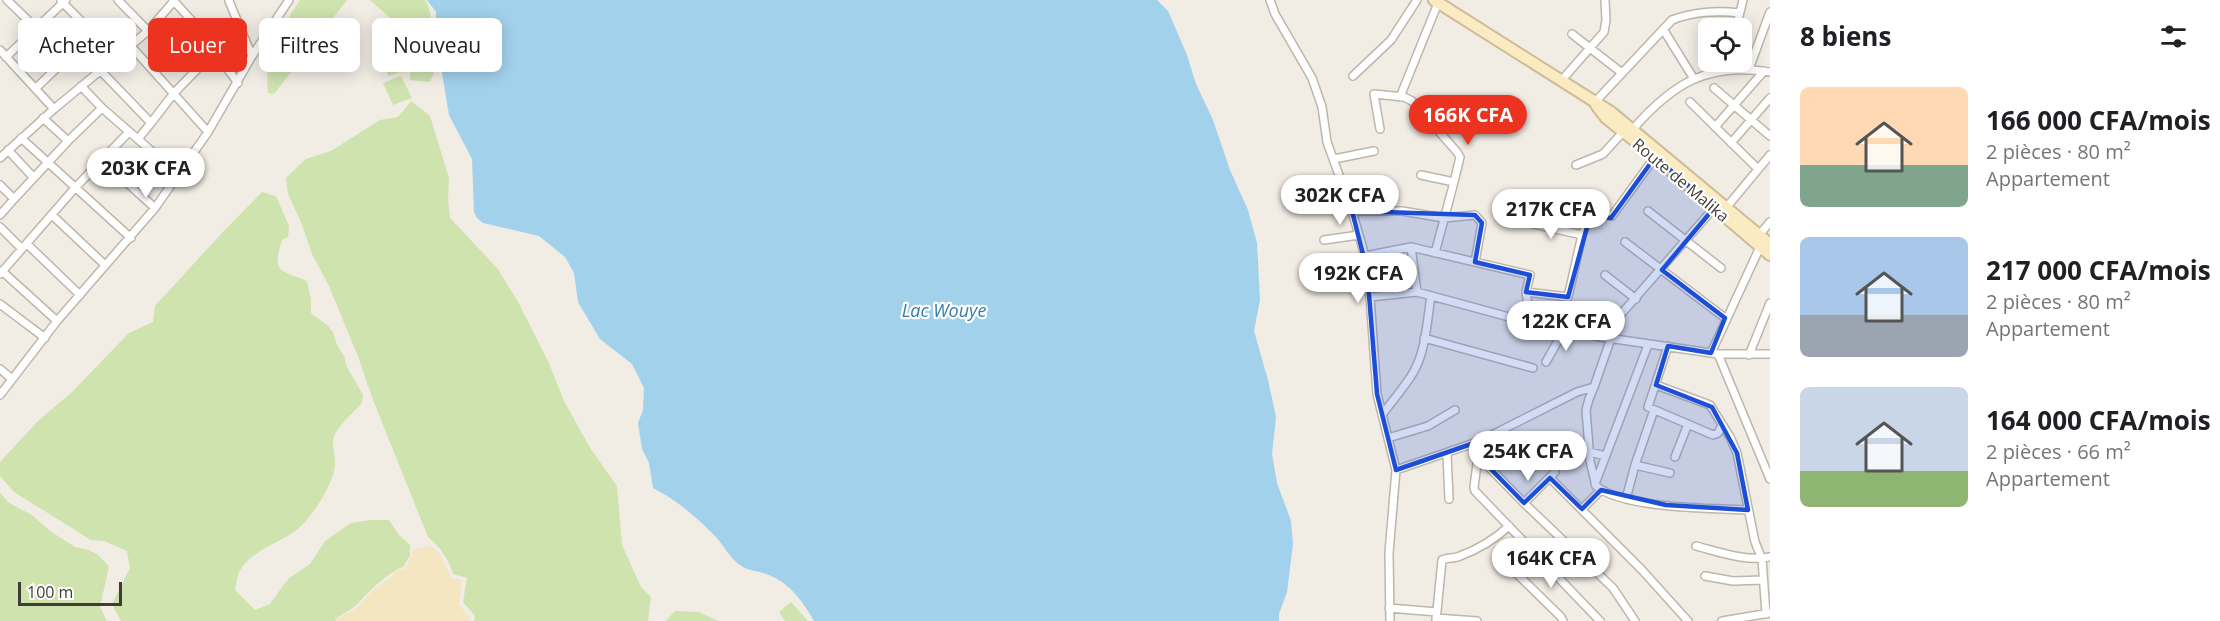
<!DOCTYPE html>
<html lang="fr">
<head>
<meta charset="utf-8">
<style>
  :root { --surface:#fff; --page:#f2f2f2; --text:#202124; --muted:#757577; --accent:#ec331f }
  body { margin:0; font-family:"Open Sans",sans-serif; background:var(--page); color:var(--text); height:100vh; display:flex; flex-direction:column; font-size:22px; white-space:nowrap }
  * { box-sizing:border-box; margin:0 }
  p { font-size:20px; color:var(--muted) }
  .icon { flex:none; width:33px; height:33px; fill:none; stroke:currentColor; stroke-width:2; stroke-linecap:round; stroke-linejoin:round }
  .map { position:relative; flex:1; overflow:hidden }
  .panel { display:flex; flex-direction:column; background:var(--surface); width:450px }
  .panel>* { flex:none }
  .guide { position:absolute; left:18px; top:18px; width:570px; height:54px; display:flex; gap:12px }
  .fabs { position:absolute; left:1698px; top:18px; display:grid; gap:12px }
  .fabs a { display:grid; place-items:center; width:54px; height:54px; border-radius:9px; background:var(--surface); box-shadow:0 3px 15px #0003; font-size:30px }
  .scale { position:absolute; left:18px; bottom:15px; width:104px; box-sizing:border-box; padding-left:6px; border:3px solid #423c34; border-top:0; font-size:16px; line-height:21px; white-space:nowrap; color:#423c34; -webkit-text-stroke:4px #fff; paint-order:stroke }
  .price { position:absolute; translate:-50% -51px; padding:0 14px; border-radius:21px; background:#fff; color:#222; font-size:20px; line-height:39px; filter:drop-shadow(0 2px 3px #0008) }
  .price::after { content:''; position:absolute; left:50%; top:36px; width:18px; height:14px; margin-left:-9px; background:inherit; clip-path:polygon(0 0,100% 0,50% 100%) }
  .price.on { background:var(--accent); color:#fff }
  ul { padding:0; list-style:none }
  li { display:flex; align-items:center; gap:18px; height:150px; padding:0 30px }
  li span { display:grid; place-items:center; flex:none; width:168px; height:120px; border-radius:9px; color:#555 }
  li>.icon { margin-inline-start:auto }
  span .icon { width:72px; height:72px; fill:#fffc; stroke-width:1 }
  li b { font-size:26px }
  h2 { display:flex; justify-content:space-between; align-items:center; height:72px; padding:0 30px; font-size:26px }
  .chip { padding:0 21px; border-radius:9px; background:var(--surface); box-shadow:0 3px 15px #0003; font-size:21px; line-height:54px }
  .chip.on { background:var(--accent); color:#fff }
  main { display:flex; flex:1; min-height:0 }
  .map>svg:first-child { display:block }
</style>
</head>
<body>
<main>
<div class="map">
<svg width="1770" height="621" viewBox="0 0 1770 621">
  <rect width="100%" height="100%" fill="#f1ece4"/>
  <!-- green -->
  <path fill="#cee3ae" d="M300,0H347L274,94L268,93C264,56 280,30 300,0Z
    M370,0H425C433,9 436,61 434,73C433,76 431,79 430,82L410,80C410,70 411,58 408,47C405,27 384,13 370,0Z
    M397,60L403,71L389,76L385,69Z
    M401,76L412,98L393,105L383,83Z
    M411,101L430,116L449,178L448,199L450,218L497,268L517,300L548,361L564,401L590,448L617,486L622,545L641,587L651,597L648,621H474L475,616L463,602L467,578L453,574C448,558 441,548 428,537L373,400L359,359L329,286L312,254L301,222L288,194L286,178L306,159L331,151L380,120L398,117Z
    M262,192L276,196L289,226L288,237L282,240C272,272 278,270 307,281L311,299V313L328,326L333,332L337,345L344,356L347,367L363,395L362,403C355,411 339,425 335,434C330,444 336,454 335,465C333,484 317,508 305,522C287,543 253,546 239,572C237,577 236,584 235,590L255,610L270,604L288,579L310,564L325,541L351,523L370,520H389L399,535L410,545V556L403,567C390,571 372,588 362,599C361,600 357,605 355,606C349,611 342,614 335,619L336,621H121L112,604L130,568L127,551L104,541L91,540L14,492L0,476V462L38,421L71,393L129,333L153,322L155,306L221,234Z
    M0,493L9,503L32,515L50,531L75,547L86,549L97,554L109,566L100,607L107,621H0Z
    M791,602L808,621H785L779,612Z
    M675,611L699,612L718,621H666Z"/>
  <!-- sand -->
  <path fill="#f4e6c0" d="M431,546L439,553L451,578L462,580L459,605L470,618L469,621H336V619L357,608L374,589L392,577L395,570L405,569L412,556V550Z"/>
  <!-- water -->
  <path fill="#a2d1eb" d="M427,0H1157L1168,11L1187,55L1196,84L1213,120L1230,170L1248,210L1257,243L1260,300L1254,331L1268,380L1276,417L1272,454L1277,483L1291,521L1293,544L1287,592L1279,614V621H814C803,601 788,581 766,574C759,571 750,571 743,567C730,560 723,543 712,533C695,516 675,499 653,488L649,463L642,449L638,423L643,410L644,388L632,364L600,339L578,302L574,273L565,257L539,236L483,223L477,218L474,212L472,159L449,115L436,37V12Z"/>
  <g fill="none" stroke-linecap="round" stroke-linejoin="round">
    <defs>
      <path id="street" d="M7,0L36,28
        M118,0L148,31
        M173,0L192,21L238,83
        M1270,0L1275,14L1312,78L1322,107L1327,142L1352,211L1365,256L1370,297L1377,394L1396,470L1389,553L1390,621
        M61,1L116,56
        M229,1L252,56
        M154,24L171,41
        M1736,28L1743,0
        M1663,29L1694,79
        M1572,34L1622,73
        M130,45L208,132
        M0,50L54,109L148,31L174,1
        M6,57L66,0
        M148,64L192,21
        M1749,69L1770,12
        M100,70L151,123L138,139
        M1353,76L1391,40L1417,0
        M1561,81L1604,32L1606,20L1605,0
        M36,88L93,33
        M1714,88L1770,136
        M1400,97L1438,3
        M1690,102L1758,169
        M1594,103L1672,20C1692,12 1718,10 1739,13
        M102,108L179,175
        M43,118L68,141L102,108L81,86
        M151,123L174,93L214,52
        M1715,127L1764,71
        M1380,129L1374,94L1404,97L1412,101L1457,152L1460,157L1454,182L1421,175
        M1633,129C1673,83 1708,62 1770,72
        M21,138L131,238
        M1731,143L1770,98
        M8,150L34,178
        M0,158L54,109
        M1334,159L1374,151
        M102,160L155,208
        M1576,165L1603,154L1623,132
        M0,185L14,199L0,215
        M14,199L68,141
        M1726,208L1770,155
        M1352,211H1402L1444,218L1475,215L1482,223L1475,262
        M1648,211L1721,268
        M52,215L105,265
        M1525,222L1582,235
        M0,227L22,249
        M1759,235L1770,222
        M1324,240L1359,235
        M1625,242L1725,318
        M27,244L80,295
        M1411,247L1417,292
        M1435,253L1454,182
        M1365,256L1411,247L1530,275L1526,292L1531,323
        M2,271L57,321
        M0,274L74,189L129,132
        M1605,275L1636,299
        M1526,292L1568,297L1582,235L1590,216L1593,213L1612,216L1655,157
        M1370,297L1417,292L1531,323L1601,337L1718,354H1770
        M0,304L45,338
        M1601,337L1714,208
        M1424,338L1533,368
        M1611,338L1594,387L1589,399L1586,410L1590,461L1596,486C1624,509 1711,508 1748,510
        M1668,346L1648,407L1713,435L1718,433L1722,425
        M1711,353L1760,247
        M1718,354L1770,479
        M1749,355L1770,303
        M1546,362L1564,330
        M0,369L12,379
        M1656,385L1710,405L1730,437L1737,453L1755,542L1762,559L1766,614
        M0,395L57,321L155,208L208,132L252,56L289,0
        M1382,415C1392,401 1404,388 1413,373C1426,351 1427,321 1431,296
        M1388,438L1428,426L1455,410
        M1480,441L1474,487L1475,491L1600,621
        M1589,452L1606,456
        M1447,454L1449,499
        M1478,456L1524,503L1613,588L1635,621
        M1675,457L1688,424
        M1635,465L1670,473
        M1396,470L1480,441L1577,392L1594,387
        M1550,478L1642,570L1688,621
        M1595,484L1648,345
        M1626,499L1635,465L1654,410
        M1524,503L1555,472
        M1582,509L1601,490
        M1696,546C1719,552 1747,562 1770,557
        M1509,566L1561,617L1563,621
        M1705,576L1733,581L1763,580
        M1389,608L1437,612
        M1436,618L1477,621
        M1436,621L1442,560C1448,557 1454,559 1460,556C1479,549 1494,540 1509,526
        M1722,621L1770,613"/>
      <path id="secondary" d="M1434,0L1611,112L1770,244
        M1596,105L1606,118L1655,157L1770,255"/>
    </defs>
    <!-- street casing -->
    <use href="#street" stroke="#beb6aa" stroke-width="10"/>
    <!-- secondary casing -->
    <use href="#secondary" stroke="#cebc96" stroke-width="14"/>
    <!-- street -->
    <use href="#street" stroke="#fff" stroke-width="7"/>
    <!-- secondary -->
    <use href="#secondary" stroke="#fbebc3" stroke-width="10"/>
  </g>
  <!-- marked area -->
  <path fill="#1d4ed8" fill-opacity="0.2" stroke="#1d4ed8" stroke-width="4.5" stroke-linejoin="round" d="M1655,157L1714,208L1662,270L1725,318L1711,353L1668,346L1656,385L1712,407L1737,453L1748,510L1666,505L1601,490L1582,509L1550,478L1524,503L1478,456L1480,441L1396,470L1377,394L1367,270L1352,211L1475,215L1482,223L1475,262L1530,275L1526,292L1568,297L1590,216L1611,218Z"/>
  <g text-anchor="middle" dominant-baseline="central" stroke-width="4.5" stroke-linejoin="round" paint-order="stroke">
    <!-- street labels -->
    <g font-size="16" fill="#423c34" stroke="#fff">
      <text transform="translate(1681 180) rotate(40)">Route de Malika</text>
    </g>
    <!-- water labels -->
    <g font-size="18" font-style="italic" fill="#357ca6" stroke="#fff">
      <text x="944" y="310">Lac Wouye</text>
    </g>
  </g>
</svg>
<div class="fabs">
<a><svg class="icon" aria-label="locate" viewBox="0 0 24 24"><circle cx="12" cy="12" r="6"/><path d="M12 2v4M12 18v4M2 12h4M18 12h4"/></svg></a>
</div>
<div class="scale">100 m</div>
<b class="price on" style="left:1468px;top:146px">166K CFA</b>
<b class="price" style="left:146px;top:199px">203K CFA</b>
<b class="price" style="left:1340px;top:226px">302K CFA</b>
<b class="price" style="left:1551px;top:240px">217K CFA</b>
<b class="price" style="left:1358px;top:304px">192K CFA</b>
<b class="price" style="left:1566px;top:352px">122K CFA</b>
<b class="price" style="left:1528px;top:482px">254K CFA</b>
<b class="price" style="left:1551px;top:589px">164K CFA</b>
<div class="guide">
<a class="chip">Acheter</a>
<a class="chip on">Louer</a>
<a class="chip">Filtres</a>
<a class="chip">Nouveau</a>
</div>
</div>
<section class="panel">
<h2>8 biens<svg class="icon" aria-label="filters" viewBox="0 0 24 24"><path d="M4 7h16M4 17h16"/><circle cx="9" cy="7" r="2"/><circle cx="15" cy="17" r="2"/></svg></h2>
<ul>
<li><span style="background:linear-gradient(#ffd9b3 65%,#7fa58c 0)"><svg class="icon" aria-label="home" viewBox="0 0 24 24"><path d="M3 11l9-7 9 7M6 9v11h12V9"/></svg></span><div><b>166 000 CFA/mois</b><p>2 pièces · 80 m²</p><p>Appartement</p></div></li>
<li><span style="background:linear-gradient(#a9c7e8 65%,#9aa5b1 0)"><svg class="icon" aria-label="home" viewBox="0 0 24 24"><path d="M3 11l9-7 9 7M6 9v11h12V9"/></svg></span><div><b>217 000 CFA/mois</b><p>2 pièces · 80 m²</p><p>Appartement</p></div></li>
<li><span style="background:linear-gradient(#c9d6e8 70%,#8fb573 0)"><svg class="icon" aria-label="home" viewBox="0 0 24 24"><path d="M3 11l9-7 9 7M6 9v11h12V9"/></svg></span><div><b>164 000 CFA/mois</b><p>2 pièces · 66 m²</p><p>Appartement</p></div></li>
</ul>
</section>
</main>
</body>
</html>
